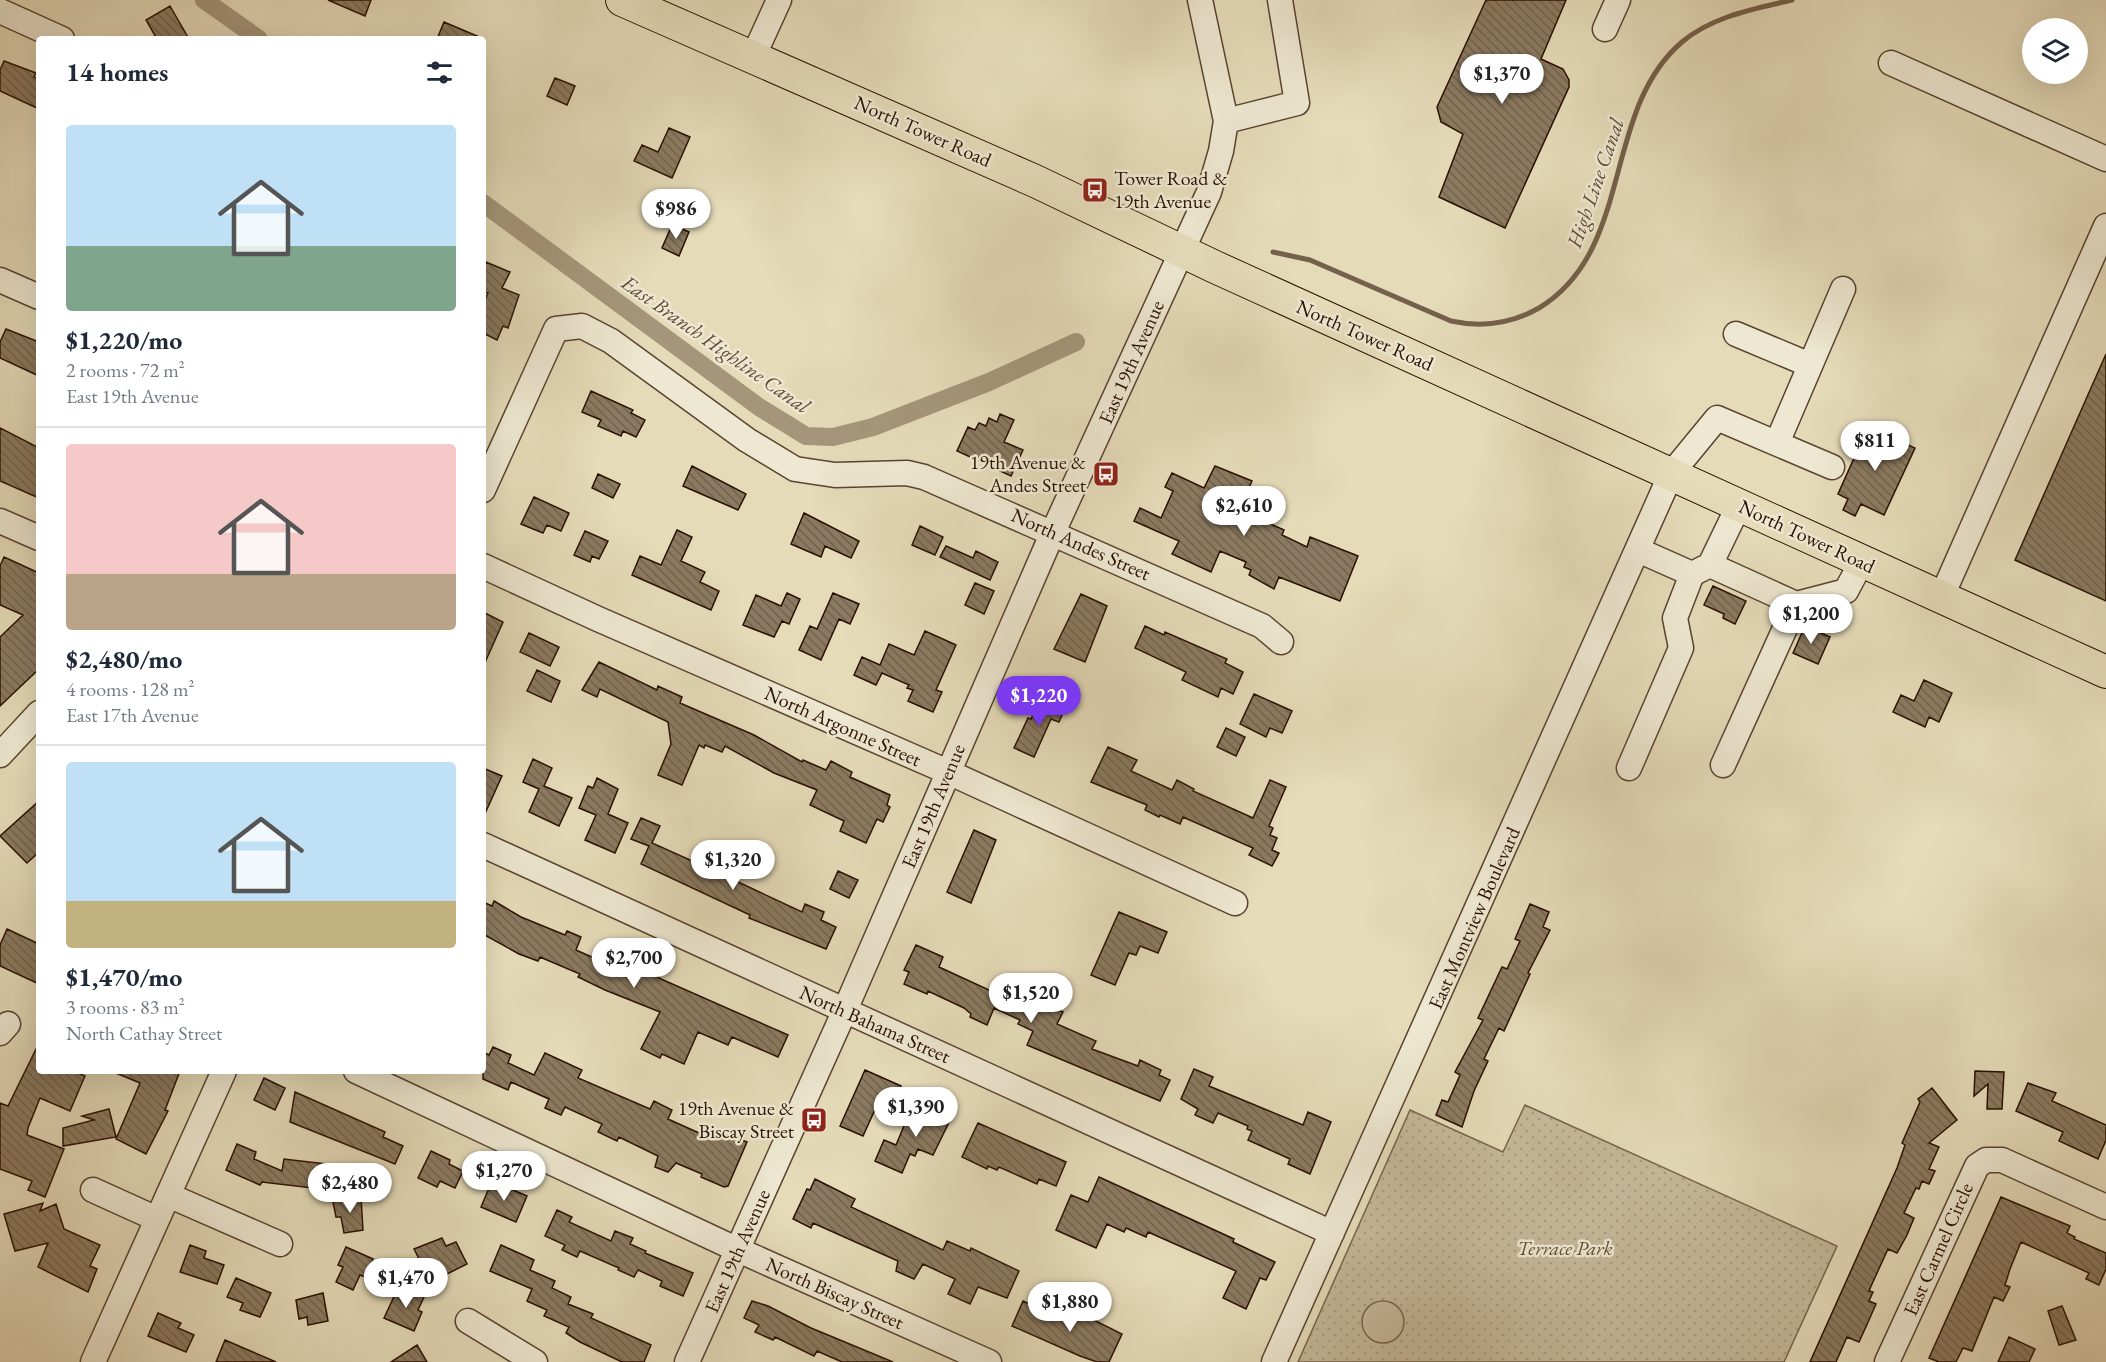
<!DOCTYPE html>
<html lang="en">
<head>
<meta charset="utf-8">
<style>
  :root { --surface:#fff; --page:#f2f2f3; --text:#1f2937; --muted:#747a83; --line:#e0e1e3; --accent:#7c3aed }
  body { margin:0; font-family:"EB Garamond",serif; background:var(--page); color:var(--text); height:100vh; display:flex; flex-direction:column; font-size:22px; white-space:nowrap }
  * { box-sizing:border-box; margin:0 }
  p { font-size:20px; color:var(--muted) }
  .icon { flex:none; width:33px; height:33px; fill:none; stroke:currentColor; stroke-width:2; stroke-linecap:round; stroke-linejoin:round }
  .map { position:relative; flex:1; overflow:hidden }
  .details { position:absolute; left:36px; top:36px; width:450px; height:1038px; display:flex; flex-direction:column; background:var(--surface); border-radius:6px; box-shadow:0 6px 24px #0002 }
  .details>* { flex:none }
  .tools { position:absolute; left:2022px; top:18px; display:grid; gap:12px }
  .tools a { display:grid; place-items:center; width:66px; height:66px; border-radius:50%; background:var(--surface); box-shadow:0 6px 24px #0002; font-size:30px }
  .price { position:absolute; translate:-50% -51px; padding:0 14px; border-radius:21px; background:#fff; color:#222; font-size:20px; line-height:39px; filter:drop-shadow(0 2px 3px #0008) }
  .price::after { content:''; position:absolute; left:50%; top:36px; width:18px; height:14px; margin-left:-9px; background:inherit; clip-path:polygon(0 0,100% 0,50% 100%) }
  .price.current { background:var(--accent); color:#fff }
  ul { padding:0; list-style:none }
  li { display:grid; align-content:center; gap:12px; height:318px; padding:0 30px }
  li+li { border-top:2px solid var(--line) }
  li span { display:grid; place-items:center; height:186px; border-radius:6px; color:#555 }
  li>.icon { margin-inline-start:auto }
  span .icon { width:108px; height:108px; fill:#fffc; stroke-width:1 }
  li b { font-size:26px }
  h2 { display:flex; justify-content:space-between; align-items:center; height:72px; padding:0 30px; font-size:26px }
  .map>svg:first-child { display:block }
</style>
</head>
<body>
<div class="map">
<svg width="2106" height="1362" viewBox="0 0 2106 1362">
  <defs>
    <pattern id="grass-dots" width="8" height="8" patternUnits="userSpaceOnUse" patternTransform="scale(1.5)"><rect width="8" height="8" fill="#c5b89a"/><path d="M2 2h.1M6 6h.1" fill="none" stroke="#a99d83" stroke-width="1.8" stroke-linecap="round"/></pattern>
    <pattern id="building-back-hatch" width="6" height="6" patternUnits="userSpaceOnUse" patternTransform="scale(1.5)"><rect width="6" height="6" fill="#8b7a61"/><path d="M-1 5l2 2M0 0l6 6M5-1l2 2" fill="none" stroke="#72634e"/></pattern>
  </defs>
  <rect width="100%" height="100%" fill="#e5dbb9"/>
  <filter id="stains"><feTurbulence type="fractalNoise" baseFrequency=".00333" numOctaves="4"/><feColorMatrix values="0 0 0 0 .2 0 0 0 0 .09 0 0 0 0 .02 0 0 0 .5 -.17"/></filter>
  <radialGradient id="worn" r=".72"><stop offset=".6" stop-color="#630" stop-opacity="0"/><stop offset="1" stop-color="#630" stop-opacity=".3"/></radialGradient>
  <!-- grass -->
  <path fill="url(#grass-dots)" stroke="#78644e" stroke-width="1.5" d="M1525,1105L1837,1246L1784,1362H1298L1410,1110L1503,1152Z"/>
  <!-- garden -->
  <path fill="#c5b89a" stroke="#78644e" stroke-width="1.5" d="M1362 1322a21 21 0 1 1 42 0a21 21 0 1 1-42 0Z"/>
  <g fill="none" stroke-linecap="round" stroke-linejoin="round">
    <!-- stream -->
    <path stroke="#74604b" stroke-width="5" d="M1273,252L1310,260L1451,321C1483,328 1511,324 1539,308C1635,250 1601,111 1682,42C1713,16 1754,9 1792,0"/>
    <!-- canal -->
    <path stroke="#a5967b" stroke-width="18" d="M204,0L259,39
      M483,203L759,407L806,436L833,437L873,427L989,382L1076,342"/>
  </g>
  <!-- building -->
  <path fill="url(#building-back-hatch)" stroke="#2a1002" stroke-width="1.5" d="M328,0H371L365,16Z
    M1486,0H1566L1541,59L1563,69L1569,80V87L1505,228L1439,197L1463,134L1441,122L1437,107Z
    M170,6L189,39H157L146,20Z
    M444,22L484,39H437Z
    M4,61L36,73L34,77L39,79V109L0,91V70Z
    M555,78L575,86L567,105L547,96Z
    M669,128L690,137L672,178L634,161L642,145L658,152Z
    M672,225L689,232L679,256L662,248Z
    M486,262L510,272L502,288L519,295L508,328L503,326L497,340L483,333V304L488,293L483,291V269Z
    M6,329L39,342V376L0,358V342Z
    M2106,354V601L2015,560Z
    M591,391L633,410L631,413L645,420L636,437L623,431L621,436L598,426L601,420L582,412Z
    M1000,414L1014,420L1004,442L1023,450L1011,476L957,451L968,427L975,430L979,423L986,426L989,418L997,422Z
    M1868,427L1915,448L1884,515L1861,504L1855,516L1843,510L1848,499L1838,494Z
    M0,428L39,448V498L0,481Z
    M692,466L746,494L738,510L683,486Z
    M1215,466L1252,481L1239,510L1284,530L1282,535L1307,547L1310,537L1358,556L1340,601L1279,577L1274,589L1249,575L1251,570L1244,567L1246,562L1220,551L1211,572L1172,554L1179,541L1134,521L1140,508L1161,518L1173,491L1165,487L1172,473L1204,488Z
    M598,474L620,484L613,498L592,488Z
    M534,497L569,513L561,531L547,525L543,533L521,524Z
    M804,513L859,541L851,558L825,546L821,557L791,544Z
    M920,526L943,537L935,555L912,545Z
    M677,530L692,537L681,561L705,572L700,582L719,591L711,610L632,575L640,556L661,565Z
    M585,531L608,541L599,559L592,556L590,562L574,555Z
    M946,546L973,558L976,551L998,562L990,580L940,557Z
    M4,557L39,573V669L0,706V637L23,615L0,605V566Z
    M975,583L994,591L984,614L965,605Z
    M1713,586L1746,601L1735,624L1723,618L1724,614L1704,605Z
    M787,593L800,599L789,624L782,621L774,637L743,625L756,595L781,606Z
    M833,593L859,604L850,624L839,619L821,660L799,650L810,626L817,629Z
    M1081,594L1107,606L1085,662L1054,649Z
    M483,612L503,622L483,667Z
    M1145,626L1164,635L1165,632L1227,659L1225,663L1243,672L1233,694L1221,688L1218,697L1182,680L1186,672L1135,648Z
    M1805,626L1830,637L1818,664L1793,653Z
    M925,631L956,645L936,690L942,692L933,712L908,701L913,690L907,688L909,685L882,673L876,685L854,675L862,657L880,665L889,644L914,655Z
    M529,633L559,647L550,666L520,652Z
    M599,662L657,690L658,686L682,697L680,703L754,735L802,762L803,760L826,770L831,761L852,772L850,777L890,795L887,805L890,807L883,822L877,819L866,843L840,831L844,821L810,805L817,790L774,773L725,746L722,752L705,745L704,748L699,745L682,785L658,775L671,744L668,722L600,689L597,697L582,690Z
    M537,670L560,681L551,702L527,691Z
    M1924,680L1952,693L1939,722L1929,717L1925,727L1893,712L1901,695L1914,701Z
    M1254,694L1292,711L1282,733L1270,728L1266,737L1240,724Z
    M1048,698L1066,706L1059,722L1051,719L1034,757L1014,748L1028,718L1031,719L1035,710L1042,713Z
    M1226,728L1245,737L1236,756L1217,747Z
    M1108,747L1137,760L1131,771L1172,790L1177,780L1194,789L1193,791L1253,818L1270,780L1286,787L1269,826L1273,828L1270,835L1277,838L1272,850L1279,853L1272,866L1249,855L1253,848L1183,817L1180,824L1160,815L1159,817L1145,810L1147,805L1091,782Z
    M533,759L552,768L544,786L572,798L559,826L529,812L539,789L523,782Z
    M483,768L502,776L483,818Z
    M597,778L618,789L608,814L628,823L615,853L585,840L596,815L579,808L588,786L593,788Z
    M39,801V852L27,863L0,836Z
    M641,818L660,826L652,843L701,865L704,859L721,867L719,873L802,912L805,904L824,912L821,920L836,927L826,949L749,918L750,915L641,864L649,846L631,839Z
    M974,830L996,840L971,903L947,892Z
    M838,871L858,880L849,898L830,889Z
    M494,901L521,917L565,935L567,931L581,937L576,950L605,963L609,954H613L661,979L788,1035L778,1057L732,1037L728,1045L698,1032L684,1064L662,1054L660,1058L641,1049L660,1012L605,990L578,977L580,974L540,957L538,961L519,954L483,934V902L492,906Z
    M1530,904L1549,912L1543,927L1550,930L1528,973L1530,974L1504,1031L1499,1028L1484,1059L1488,1061L1474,1091L1462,1127L1436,1115L1442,1100L1448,1102L1460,1075L1455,1072L1483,1020L1478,1018L1502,967L1507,969L1520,941L1515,939Z
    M1119,912L1167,932L1158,953L1140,946L1136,955L1129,953L1115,985L1091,975Z
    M7,929L39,944V984L0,966V945Z
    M916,945L943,957L939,967L991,991L992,988L1027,1003L1029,998L1038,1001L1041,995L1056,1001L1053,1008L1063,1012L1057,1024L1096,1041L1092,1049L1138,1066L1140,1060L1161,1070L1159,1075L1170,1080L1160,1101L1027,1045L1033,1031L1018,1024L1020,1020L994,1008L987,1025L970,1017L971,1014L964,1008L928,991L927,994L904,984L909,972L904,970Z
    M39,1043V1071H73L85,1076L70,1111L40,1098L28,1128L27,1135L64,1149L45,1197L28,1190L32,1181L0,1169V1103L8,1106Z
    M493,1047L511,1055L508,1063L534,1075L545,1053L582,1070L578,1078L650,1109L654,1101L672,1110L668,1119L699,1133L708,1135L711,1129L747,1142L728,1186L724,1187L701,1177L702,1174L676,1163L668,1172L655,1167L658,1156L619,1137L617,1141L598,1132L602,1124L565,1107L561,1115L545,1108L549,1099L511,1082L508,1090L483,1079V1052L489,1055Z
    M1194,1069L1213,1077L1209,1086L1303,1125L1308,1112L1331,1122L1310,1174L1288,1164L1290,1159L1248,1140L1252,1131L1247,1129L1248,1126L1218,1113L1213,1123L1195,1115L1198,1109L1181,1099Z
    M865,1070L901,1086L891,1109L878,1103L863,1136L840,1126Z
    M111,1071H180L165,1110L168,1111L146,1154L116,1139L140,1083Z
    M1975,1071L2004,1072L2002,1109H1987L1988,1084L1974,1096Z
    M264,1078L285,1088L275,1110L254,1100Z
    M2028,1083L2056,1093L2052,1101L2106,1125V1140L2098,1159L2059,1141L2063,1132L2016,1111Z
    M1932,1088L1957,1120L1929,1143L1939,1147L1929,1169L1935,1171L1929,1184L1922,1181L1919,1189L1916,1188L1904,1213L1914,1218L1907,1235L1897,1253L1888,1249L1872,1284L1869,1291L1873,1292L1869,1301L1876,1304L1869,1320L1859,1342L1847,1337L1836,1362H1810L1897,1168L1905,1145L1902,1143L1920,1102L1918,1099Z
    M295,1092L385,1132L383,1137L403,1146L395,1164L290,1122Z
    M934,1103L954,1112L933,1155L918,1149L915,1156L910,1154L902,1173L875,1161L884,1140L896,1145L909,1114L926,1121Z
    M109,1109L116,1137L63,1146V1128L94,1120L82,1116Z
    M978,1123L1066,1162L1056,1186L1039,1179L1037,1184L999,1167L997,1170L988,1166L987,1169L962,1157Z
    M237,1144L256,1152L254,1159L282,1171L284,1159L326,1164L321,1189L262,1182L260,1185L226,1170Z
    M431,1151L450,1160L449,1164L463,1171L455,1188L440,1181L437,1187L418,1178Z
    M1099,1177L1234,1239L1233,1242L1275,1262L1266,1280L1260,1278L1246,1309L1223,1298L1236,1271L1148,1232L1146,1237L1126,1228L1124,1232L1107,1224L1096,1248L1056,1230L1071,1195L1088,1202Z
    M815,1179L855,1199L851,1207L943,1250L947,1241L970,1251L971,1248L1019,1271L1007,1298L978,1287L970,1304L948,1294L955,1279L923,1264L914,1279L896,1271L898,1261L813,1223L811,1228L793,1219L807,1189L810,1190Z
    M492,1181L527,1196L516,1222L481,1207Z
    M361,1197L363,1230L344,1233L341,1217H336L333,1202Z
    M2001,1197L2070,1226L2067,1233L2075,1237L2074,1239L2106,1253V1269L2099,1285L2086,1279L2089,1273L2021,1242L2010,1269L2005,1285L2010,1287L2003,1301L1994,1297L1972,1351L1963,1348L1956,1362H1939L1929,1358Z
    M43,1203L40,1211L56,1204L64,1229L100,1245L90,1266L97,1269L88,1292L38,1267L48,1243L15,1251L4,1214Z
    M557,1210L572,1217L569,1222L611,1241L615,1231L633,1238L630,1244L646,1251L645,1253L693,1273L683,1296L660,1286L662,1281L638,1270L634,1277L618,1270L619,1268L580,1251L577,1257L562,1250L565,1245L545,1236Z
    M442,1238L446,1246L456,1242L467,1264L437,1279L428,1262L422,1265L414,1249Z
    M190,1245L206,1251L204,1258L224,1265L217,1284L180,1272Z
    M501,1245L534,1260L530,1270L555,1281L552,1288L571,1297L568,1304L593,1314L591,1318L651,1345L644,1362H622L580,1342L566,1333L569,1327L544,1316L547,1310L527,1301L532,1289L490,1271Z
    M346,1247L373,1259L365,1277L360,1275L353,1290L336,1282L343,1267L338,1265Z
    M236,1278L271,1293L260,1317L240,1310L243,1303L227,1297Z
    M405,1287L425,1295L418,1310L422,1312L414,1331L384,1318L397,1290L403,1293Z
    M323,1293L328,1321L308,1325L307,1317L299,1319L296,1300Z
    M752,1301L768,1306L811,1328L893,1362H842L817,1351L814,1356L775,1337L773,1340L755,1332L759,1325L744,1318Z
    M1023,1301L1071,1323L1074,1315L1080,1313L1122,1334L1109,1362H1097L1080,1356L1012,1326Z
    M2062,1306L2076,1340L2059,1345L2048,1311Z
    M158,1313L181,1323L178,1328L194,1335L186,1352L148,1336Z
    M2009,1337L2035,1349L2029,1362H1998Z
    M225,1340L276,1362H216Z
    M417,1345L427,1362H391Z"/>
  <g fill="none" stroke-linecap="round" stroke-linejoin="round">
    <defs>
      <path id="minor" d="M0,11L62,39
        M1605,29L1618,0
        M754,55L779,0
        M1891,63L2106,159
        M1226,121L1297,103L1280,0
        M0,280L39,297
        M1736,334L1810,365
        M1777,443L1843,289
        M483,490L556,329L582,326L611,341L747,440L795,469L835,475L907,473L924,477L1262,626L1281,642
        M0,521L39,538
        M1710,565L1739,505
        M483,566L598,619L948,772L1235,903
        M1692,574L1710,565L1796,604L1723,765
        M1941,598L2106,226
        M1796,604L1846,591L1862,561
        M0,755L39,713
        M1629,768L1681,648L1675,618L1692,574L1638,550
        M483,845L1332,1233
        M0,1033L8,1024
        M356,1071L736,1249L989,1362
        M93,1190L157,1219
        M168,1195L280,1244
        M468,1321L535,1362
        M93,1362L224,1071
        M687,1362L845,1010L1053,532L1209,192L1221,151L1226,121L1200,0
        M1274,1362L1671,474L1717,418L1832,467
        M1887,1362L1977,1166L1986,1160H2002L2106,1207"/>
      <path id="major" d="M622,0L1035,181L1215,267L2106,672"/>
    </defs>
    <!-- minor casing -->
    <use href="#minor" stroke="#594330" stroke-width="27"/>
    <!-- major casing -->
    <use href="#major" stroke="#2a1002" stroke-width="34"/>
    <!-- minor -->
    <use href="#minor" stroke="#eee8d2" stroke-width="24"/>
    <!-- major -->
    <use href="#major" stroke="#e5dbb9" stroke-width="32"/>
  </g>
  <!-- icons -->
  <defs>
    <symbol id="bus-square" viewBox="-11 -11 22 22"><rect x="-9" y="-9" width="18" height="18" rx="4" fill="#8f2418" stroke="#eee8d2"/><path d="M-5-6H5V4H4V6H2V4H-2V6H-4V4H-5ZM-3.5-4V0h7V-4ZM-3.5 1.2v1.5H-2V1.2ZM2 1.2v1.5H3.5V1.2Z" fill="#fff"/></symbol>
  </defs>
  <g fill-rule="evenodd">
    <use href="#bus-square" x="1080" y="175" width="30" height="30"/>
    <use href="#bus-square" x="1091" y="459" width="30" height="30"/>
    <use href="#bus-square" x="799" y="1105" width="30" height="30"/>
  </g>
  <g text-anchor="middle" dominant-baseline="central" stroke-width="5" stroke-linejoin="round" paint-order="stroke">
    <!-- street labels -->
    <g font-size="20" fill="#2a1002" stroke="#eee8d2">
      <text transform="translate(923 131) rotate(24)">North Tower Road</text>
      <text transform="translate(1365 335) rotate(24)">North Tower Road</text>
      <text transform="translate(1131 362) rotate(-66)">East 19th Avenue</text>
      <text transform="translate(1807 536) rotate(25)">North Tower Road</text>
      <text transform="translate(1081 544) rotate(24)">North Andes Street</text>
      <text transform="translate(843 726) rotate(24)">North Argonne Street</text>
      <text transform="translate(933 806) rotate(-67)">East 19th Avenue</text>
      <text transform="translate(1474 918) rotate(-66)">East Montview Boulevard</text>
      <text transform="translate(875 1024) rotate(24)">North Bahama Street</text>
      <text transform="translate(1938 1249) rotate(-66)">East Carmel Circle</text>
      <text transform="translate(737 1251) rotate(-66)">East 19th Avenue</text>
      <text transform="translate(835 1293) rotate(24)">North Biscay Street</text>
    </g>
    <!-- poi labels -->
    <g font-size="20" fill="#2a1002" stroke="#eee8d2" text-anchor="end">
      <text x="1114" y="178" text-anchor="start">Tower Road &amp;<tspan x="1114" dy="23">19th Avenue</tspan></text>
      <text x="1086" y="462">19th Avenue &amp;<tspan x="1086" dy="23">Andes Street</tspan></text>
      <text x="794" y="1108">19th Avenue &amp;<tspan x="794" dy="23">Biscay Street</tspan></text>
    </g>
    <!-- park labels -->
    <g font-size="20" font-style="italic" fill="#604b37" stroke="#eee8d2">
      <text x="1565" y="1248">Terrace Park</text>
    </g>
    <!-- water labels -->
    <g font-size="21" font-style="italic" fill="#614c38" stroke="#eee8d2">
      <text transform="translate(1595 183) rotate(-71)">High Line Canal</text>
      <text transform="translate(716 344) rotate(35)">East Branch Highline Canal</text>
    </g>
  </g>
  <rect width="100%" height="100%" filter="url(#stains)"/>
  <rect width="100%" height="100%" fill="url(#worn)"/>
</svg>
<div class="tools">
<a><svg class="icon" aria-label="layers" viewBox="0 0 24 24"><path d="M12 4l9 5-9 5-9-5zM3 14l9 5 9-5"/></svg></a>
</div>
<b class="price" style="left:1502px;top:105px">$1,370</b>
<b class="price" style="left:676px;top:240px">$986</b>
<b class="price" style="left:1875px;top:472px">$811</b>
<b class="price" style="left:1244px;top:537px">$2,610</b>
<b class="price" style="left:1811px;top:645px">$1,200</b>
<b class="price current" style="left:1039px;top:727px">$1,220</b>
<b class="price" style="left:733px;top:891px">$1,320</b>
<b class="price" style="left:634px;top:989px">$2,700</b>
<b class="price" style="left:1031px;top:1024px">$1,520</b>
<b class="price" style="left:916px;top:1138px">$1,390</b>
<b class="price" style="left:504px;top:1202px">$1,270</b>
<b class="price" style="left:350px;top:1214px">$2,480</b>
<b class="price" style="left:406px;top:1309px">$1,470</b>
<b class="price" style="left:1070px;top:1333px">$1,880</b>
<section class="details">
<h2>14 homes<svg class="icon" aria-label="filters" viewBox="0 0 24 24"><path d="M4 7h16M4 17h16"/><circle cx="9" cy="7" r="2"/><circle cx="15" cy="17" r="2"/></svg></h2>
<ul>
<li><span style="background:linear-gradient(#bfe0f5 65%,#7fa58c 0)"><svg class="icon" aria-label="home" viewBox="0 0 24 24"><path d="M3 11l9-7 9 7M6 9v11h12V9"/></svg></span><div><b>$1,220/mo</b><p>2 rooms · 72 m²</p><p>East 19th Avenue</p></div></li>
<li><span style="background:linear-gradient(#f6c9c9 70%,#b9a48a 0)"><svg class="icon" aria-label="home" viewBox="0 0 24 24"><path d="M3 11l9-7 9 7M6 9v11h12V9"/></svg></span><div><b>$2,480/mo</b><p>4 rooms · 128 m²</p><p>East 17th Avenue</p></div></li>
<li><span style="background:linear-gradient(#bfe0f5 75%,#c2b280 0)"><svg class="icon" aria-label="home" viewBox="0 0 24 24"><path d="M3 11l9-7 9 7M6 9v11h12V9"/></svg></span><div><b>$1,470/mo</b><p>3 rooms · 83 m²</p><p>North Cathay Street</p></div></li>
</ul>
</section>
</div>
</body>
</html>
